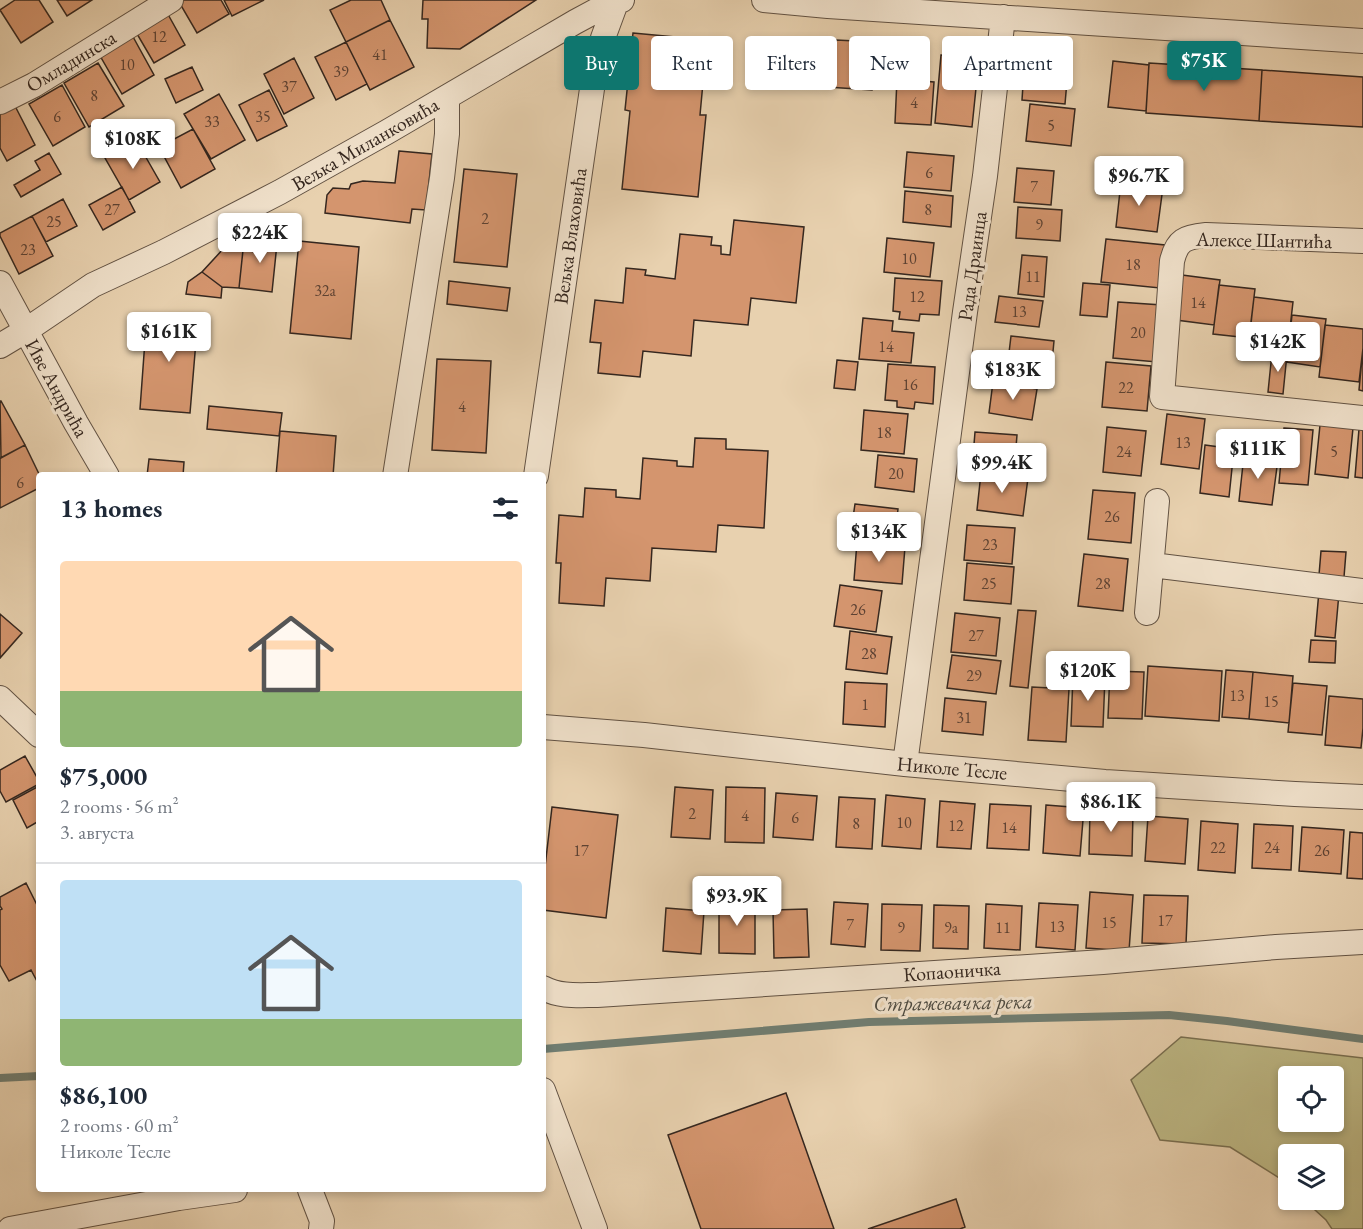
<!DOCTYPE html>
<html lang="en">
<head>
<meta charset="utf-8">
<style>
  :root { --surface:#fff; --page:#f6f6f7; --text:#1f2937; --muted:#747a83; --line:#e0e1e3; --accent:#0f766e }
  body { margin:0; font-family:"EB Garamond",serif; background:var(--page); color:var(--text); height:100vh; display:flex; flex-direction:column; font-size:22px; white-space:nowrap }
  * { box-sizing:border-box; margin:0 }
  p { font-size:20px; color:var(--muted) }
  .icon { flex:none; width:33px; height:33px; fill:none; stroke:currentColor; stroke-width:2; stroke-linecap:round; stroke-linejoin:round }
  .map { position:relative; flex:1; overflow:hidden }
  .side { position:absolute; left:36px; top:472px; width:510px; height:720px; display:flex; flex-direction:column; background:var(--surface); border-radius:6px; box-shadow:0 3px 9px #0003 }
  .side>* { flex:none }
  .banner { position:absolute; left:564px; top:36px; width:570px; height:54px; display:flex; gap:12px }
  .tools { position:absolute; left:1278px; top:1066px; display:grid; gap:12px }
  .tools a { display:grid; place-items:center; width:66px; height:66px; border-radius:6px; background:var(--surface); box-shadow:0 3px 9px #0003; font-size:30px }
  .price { position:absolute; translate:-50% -51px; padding:0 14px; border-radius:6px; background:#fff; color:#222; font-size:20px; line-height:39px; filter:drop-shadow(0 2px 3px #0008) }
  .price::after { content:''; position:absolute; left:50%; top:36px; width:18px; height:14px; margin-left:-9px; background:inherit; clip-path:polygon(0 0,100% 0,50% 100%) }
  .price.selected { background:var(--accent); color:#fff }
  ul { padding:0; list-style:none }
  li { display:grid; align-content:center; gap:12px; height:318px; padding:0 24px }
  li+li { border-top:2px solid var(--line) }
  li span { display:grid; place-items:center; height:186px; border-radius:6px; color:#555 }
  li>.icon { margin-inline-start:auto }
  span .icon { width:108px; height:108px; fill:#fffc; stroke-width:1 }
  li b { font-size:26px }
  h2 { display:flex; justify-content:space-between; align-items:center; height:72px; padding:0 24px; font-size:26px }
  .pill { padding:0 21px; border-radius:6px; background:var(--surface); box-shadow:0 3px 9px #0003; font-size:21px; line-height:54px }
  .pill.selected { background:var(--accent); color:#fff }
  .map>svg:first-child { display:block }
</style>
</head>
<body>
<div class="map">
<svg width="1363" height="1229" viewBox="0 0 1363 1229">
  <rect width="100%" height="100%" fill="#e8d1af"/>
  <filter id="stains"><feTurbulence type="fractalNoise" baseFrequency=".00333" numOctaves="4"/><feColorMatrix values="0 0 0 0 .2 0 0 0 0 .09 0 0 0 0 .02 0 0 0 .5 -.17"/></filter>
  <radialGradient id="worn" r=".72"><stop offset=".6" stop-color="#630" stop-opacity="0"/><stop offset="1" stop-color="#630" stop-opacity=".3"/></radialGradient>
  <!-- green -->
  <path fill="#beb986" stroke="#7a7052" stroke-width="1.5" fill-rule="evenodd" d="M1181,1037L1363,1058V1229H1332L1326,1220L1304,1200H1334V1155H1288V1186L1281,1179L1230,1147L1160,1140L1131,1080ZM1288,1077H1334V1122H1288Z"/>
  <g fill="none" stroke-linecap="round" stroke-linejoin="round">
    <!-- stream -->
    <path stroke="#707d71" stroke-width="8" d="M543,1049L869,1022L1169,1015L1227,1021L1363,1039
      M0,1078L39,1076"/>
  </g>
  <!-- building -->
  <path fill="#d4956e" stroke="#35271f" stroke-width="1.5" d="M15,0H39L53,22L21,43L0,10Z
    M57,0H92L67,16Z
    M182,0H221L229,14L197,33L179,2Z
    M224,0H264L232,16Z
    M351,0H381L390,20L346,42L330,10Z
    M423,0H536L460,49L427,48L428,19H422Z
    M165,9L185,45L154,63L133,27Z
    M390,20L414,67L370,90L346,42Z
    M633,33L707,40L700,115H706L698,197L622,189L630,111L625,110Z
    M132,35L154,75L122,94L99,54Z
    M836,40L875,42L872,90L812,86L814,46L836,47Z
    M346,42L367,84L336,100L315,57Z
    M941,55L979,59L972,127L935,123Z
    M1025,55L1069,58L1065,104L1022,100Z
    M294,58L314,98L284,114L264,74Z
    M1113,61L1149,65L1146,111L1108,107Z
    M98,63L124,106L89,127L64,83Z
    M1149,63L1262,70L1259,121L1146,113Z
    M192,67L203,90L176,103L165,79Z
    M1262,70L1363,77V127L1259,121Z
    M897,79L934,82L931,125L895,123Z
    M62,85L85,127L53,146L29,104Z
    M269,90L287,126L257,141L239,105Z
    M219,94L245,140L211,159L184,114Z
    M14,104L35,145L7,161L0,148V111Z
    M1030,104L1075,109L1071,146L1026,141Z
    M193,129L215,169L181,188L159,147Z
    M136,140L160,182L129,200L105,158Z
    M399,151L432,154L426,210L412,209L410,223L325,213L327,195L333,188L349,189L351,184L363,181L395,183Z
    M907,152L954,156L951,191L904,187Z
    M49,153L61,174L21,197L14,185L40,170L35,161Z
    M1017,168L1054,171L1051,205L1014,202Z
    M464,169L517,174L507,267L454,262Z
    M1121,182L1163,187L1157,232L1116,227Z
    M122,187L135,212L103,230L89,205Z
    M905,191L953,196L951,227L903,222Z
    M63,199L77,226L46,242L32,216Z
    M1018,207L1062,210L1060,241L1016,238Z
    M32,216L53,256L19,274L0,236V233Z
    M734,220L804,227L796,303L751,298L748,325L694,320L691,356L643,351L640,377L598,373L601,343L590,342L595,300L623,303L626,268L646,270L645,275L675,279L680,234L712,237L711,245L721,246V254L730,255Z
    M258,231L278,234L272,292L239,288L243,250L256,252Z
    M887,238L934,243L930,277L884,272Z
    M1106,239L1165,245L1160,288L1101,282Z
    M299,241L359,247L351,339L290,333Z
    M224,248L243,250L239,288L222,287L202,272Z
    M1022,255L1047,257L1044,297L1018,294Z
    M202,272L222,287L221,298L186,294L188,282Z
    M1182,275L1220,280L1214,325L1176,320Z
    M895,278L942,281L939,315L920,314L919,321L899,319L900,312L893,311Z
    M449,281L510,288L507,311L447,304Z
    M1083,283L1110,285L1107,317L1080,315Z
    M1219,285L1255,289L1249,338L1213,334Z
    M999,296L1043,301L1039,327L995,322Z
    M1254,297L1293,302L1287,354L1248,350Z
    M1118,302L1162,305L1157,362L1113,358Z
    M147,313L198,317L190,413L140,409Z
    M1292,315L1326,319L1320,367L1287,362Z
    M863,318L893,321L892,331L914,333L911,363L859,359Z
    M1325,325L1363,329V348L1359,382L1319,377Z
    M1011,336L1054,341L1050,383L1006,378Z
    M1363,348V391L1359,390Z
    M1272,353L1287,354L1283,394L1268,392Z
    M437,359L491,361L486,453L432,450Z
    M837,360L858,362L855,390L834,388Z
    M1106,362L1151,366L1147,411L1102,407Z
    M888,364L935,367L933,404L915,402L914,409L897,407V401L885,400Z
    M993,382L1037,389L1032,420L989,413Z
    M0,401H1L25,445L1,458Z
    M209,406L282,413L279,436L207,429Z
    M864,410L908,414L904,454L861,450Z
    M1167,414L1205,419L1199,469L1161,464Z
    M1320,425L1353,428L1348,478L1315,474Z
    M1107,427L1146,431L1141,476L1103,472Z
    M1284,428L1313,430L1308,485L1279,483Z
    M1359,429H1363V478L1355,477Z
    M280,431L336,436L333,476H276Z
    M975,432L1017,435L1014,472L972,469Z
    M695,438L726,439V449L768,451L764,528L718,525L716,552L652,548L650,581L606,578L604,606L559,603L561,563H556L559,515L583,517L585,488L616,490V497L640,499L643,458L677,461V466L693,467Z
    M25,445L40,476H39V488L0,508V458Z
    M1205,445L1234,449L1229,497L1200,493Z
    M878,455L917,459L914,492L875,487Z
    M1244,455L1278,459L1272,505L1239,501Z
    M149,459L184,462L183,476H147Z
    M981,473L1028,478L1023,516L977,510Z
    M1093,490L1135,493L1131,543L1088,539Z
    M855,504L898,509L894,544L850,538Z
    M967,525L1015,528L1012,564L964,560Z
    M857,542L905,547L902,584L854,580Z
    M1321,551L1346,552L1344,577L1319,575Z
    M1084,554L1128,559L1123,611L1078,606Z
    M967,563L1014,567L1011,604L964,600Z
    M840,585L882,591L876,632L834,626Z
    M1319,591L1339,593L1335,638L1315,636Z
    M1018,610L1036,611L1028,688L1010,686Z
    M955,613L1000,618L996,656L951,652Z
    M0,614L22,633L0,658Z
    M850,631L892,637L887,674L846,669Z
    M1311,640L1336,641L1335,663L1309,662Z
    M952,655L1001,661L996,694L947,688Z
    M1148,666L1222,671L1219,721L1145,716Z
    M1226,670L1253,672L1249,719L1222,717Z
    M1110,671L1144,672L1142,719L1108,718Z
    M1253,672L1293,676L1289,723L1249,719Z
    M1073,676L1105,677L1103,727L1071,726Z
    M845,682L887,684L885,727L843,724Z
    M1293,683L1327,686L1322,735L1288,732Z
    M1032,687L1069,689L1066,742L1028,740Z
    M1329,696L1363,699V728L1361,748L1325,745Z
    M945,698L986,702L983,735L942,731Z
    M25,756L39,781V784L6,802L0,791V770Z
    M39,786V821L27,828L13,800Z
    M675,787L713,790L710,839L671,837Z
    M726,787L765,788L764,843L725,842Z
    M776,793L817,796L813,840L773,837Z
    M886,795L925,799L921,849L882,846Z
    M839,797L875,799L872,849L836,847Z
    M940,801L975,804L971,849L937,847Z
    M990,804L1031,806L1029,850L987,848Z
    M1046,805L1084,808L1080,856L1043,853Z
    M552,807L618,815L606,918L543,910V884Z
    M1090,811L1133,813L1132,856L1089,854Z
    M1148,816L1188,819L1185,864L1145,861Z
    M1201,821L1238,824L1235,873L1198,870Z
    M1254,824L1293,826L1291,870L1252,868Z
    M1302,827L1344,830L1341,874L1299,871Z
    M1350,832L1363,833V879L1347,878Z
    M26,883L39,909V985L31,970L9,981L0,965V910L2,909L0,906V897Z
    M1090,892L1133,895L1129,951L1086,948Z
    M1144,895L1188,896L1186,944L1142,943Z
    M719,900H755V954L719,953Z
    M834,902L868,904L865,947L831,944Z
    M1039,903L1078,905L1075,950L1036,947Z
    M882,904L922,905L920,951L881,950Z
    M986,904L1022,906L1020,950L984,948Z
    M934,905L969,906L968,949L933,948Z
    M666,908L704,911L701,954L663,951Z
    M807,909L809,957L774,958L773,910Z
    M786,1093L834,1229H701L668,1135Z
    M956,1199L965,1227L960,1229H868Z"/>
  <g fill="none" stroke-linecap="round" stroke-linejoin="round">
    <defs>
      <path id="minor" d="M764,0L828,6L1363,41
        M0,102L34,85L171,0
        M1363,241L1206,235C1185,237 1177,240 1172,261L1162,397L1363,418
        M0,283L76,423L107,476
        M0,346L25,331L93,285L164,252L280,192L387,132L575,22L601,8L622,0
        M395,476L442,178L447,134V97
        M536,476L593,82L603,38L617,0
        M1152,565L1363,591
        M1147,613L1157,501
        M0,698L39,735
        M543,727L644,735L905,764L1105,782L1295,794L1363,797
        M905,764L965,312L985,176L1003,17
        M543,988C560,997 578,995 597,995L1103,962L1276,947L1363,942
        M543,1090L595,1229
        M310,1190L322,1221L321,1229
        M10,1229L179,1198L235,1190"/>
    </defs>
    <!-- minor casing -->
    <use href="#minor" stroke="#625243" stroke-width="26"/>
    <!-- minor -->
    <use href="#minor" stroke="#f0e1cb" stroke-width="24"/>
  </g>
  <g text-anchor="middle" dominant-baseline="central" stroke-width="6" stroke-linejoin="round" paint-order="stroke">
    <!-- number labels -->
    <g font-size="16" fill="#5d4233">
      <text x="159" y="36">12</text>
      <text x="380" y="54">41</text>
      <text x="127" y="64">10</text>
      <text x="341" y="71">39</text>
      <text x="289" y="86">37</text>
      <text x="94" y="95">8</text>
      <text x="914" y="102">4</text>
      <text x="57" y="116">6</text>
      <text x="263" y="116">35</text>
      <text x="212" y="121">33</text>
      <text x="1051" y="125">5</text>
      <text x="929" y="172">6</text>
      <text x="1034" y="186">7</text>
      <text x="112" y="209">27</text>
      <text x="928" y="209">8</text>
      <text x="485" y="218">2</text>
      <text x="54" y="221">25</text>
      <text x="1039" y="224">9</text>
      <text x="28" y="249">23</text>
      <text x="909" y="258">10</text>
      <text x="1133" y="264">18</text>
      <text x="1033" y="276">11</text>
      <text x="325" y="290">32a</text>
      <text x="917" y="296">12</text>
      <text x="1198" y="302">14</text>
      <text x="1019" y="311">13</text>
      <text x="1138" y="332">20</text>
      <text x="886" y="346">14</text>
      <text x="910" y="384">16</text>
      <text x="1126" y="387">22</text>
      <text x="462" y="406">4</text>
      <text x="884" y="432">18</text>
      <text x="1183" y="442">13</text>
      <text x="1124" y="451">24</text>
      <text x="1334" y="451">5</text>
      <text x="896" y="473">20</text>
      <text x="20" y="482">6</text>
      <text x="1112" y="516">26</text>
      <text x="990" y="544">23</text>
      <text x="989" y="583">25</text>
      <text x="1103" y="583">28</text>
      <text x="858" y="609">26</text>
      <text x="976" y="635">27</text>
      <text x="869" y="653">28</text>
      <text x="974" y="675">29</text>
      <text x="1237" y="695">13</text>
      <text x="1271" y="701">15</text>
      <text x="865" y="704">1</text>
      <text x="964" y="717">31</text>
      <text x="692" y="813">2</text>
      <text x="745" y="815">4</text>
      <text x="795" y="817">6</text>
      <text x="904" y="822">10</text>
      <text x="856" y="823">8</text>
      <text x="956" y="825">12</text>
      <text x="1009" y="827">14</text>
      <text x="1218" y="847">22</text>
      <text x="1272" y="847">24</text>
      <text x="581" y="850">17</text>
      <text x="1322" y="850">26</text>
      <text x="1165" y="920">17</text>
      <text x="1109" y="922">15</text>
      <text x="850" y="924">7</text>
      <text x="1057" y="926">13</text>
      <text x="901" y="927">9</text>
      <text x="951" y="927">9a</text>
      <text x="1003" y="927">11</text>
    </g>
    <!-- street labels -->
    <g font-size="20" fill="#35271f" stroke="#f0e1cb">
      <text transform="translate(71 61) rotate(-31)">Омладинска</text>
      <text transform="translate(365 144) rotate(-30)">Вељка Миланковића</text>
      <text transform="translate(570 236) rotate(-82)">Вељка Влаховића</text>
      <text transform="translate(1264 240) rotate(1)">Алексе Шантића</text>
      <text transform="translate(972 266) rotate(-82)">Рада Драинца</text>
      <text transform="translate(57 388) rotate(61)">Иве Андрића</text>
      <text transform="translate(952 768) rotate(5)">Николе Тесле</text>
      <text transform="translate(952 971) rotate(-4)">Копаоничка</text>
    </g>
    <!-- water labels -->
    <g font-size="21" font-style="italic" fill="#4e4b41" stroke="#f0e1cb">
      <text transform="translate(953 1002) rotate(-1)">Стражевачка река</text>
    </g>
  </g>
  <rect width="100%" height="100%" filter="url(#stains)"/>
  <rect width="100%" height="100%" fill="url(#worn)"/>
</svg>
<div class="tools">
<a><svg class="icon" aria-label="locate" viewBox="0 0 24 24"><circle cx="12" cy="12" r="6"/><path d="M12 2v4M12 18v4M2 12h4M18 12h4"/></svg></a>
<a><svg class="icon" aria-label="layers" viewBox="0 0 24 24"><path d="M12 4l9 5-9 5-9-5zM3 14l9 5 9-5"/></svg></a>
</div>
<b class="price selected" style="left:1204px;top:92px">$75K</b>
<b class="price" style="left:133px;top:170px">$108K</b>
<b class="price" style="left:1139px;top:207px">$96.7K</b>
<b class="price" style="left:260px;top:264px">$224K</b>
<b class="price" style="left:169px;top:363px">$161K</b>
<b class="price" style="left:1278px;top:373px">$142K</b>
<b class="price" style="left:1013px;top:401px">$183K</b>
<b class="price" style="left:1258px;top:480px">$111K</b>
<b class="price" style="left:1002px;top:494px">$99.4K</b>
<b class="price" style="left:879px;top:563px">$134K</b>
<b class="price" style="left:1088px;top:702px">$120K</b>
<b class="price" style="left:1111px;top:833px">$86.1K</b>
<b class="price" style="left:737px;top:927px">$93.9K</b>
<div class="banner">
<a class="pill selected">Buy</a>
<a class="pill">Rent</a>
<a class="pill">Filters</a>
<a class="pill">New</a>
<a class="pill">Apartment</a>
</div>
<section class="side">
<h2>13 homes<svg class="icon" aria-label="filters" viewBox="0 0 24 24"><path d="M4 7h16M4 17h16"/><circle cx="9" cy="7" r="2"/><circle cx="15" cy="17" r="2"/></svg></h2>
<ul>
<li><span style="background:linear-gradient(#ffd9b3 70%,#8fb573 0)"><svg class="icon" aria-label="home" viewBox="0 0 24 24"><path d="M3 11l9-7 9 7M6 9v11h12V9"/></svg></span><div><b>$75,000</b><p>2 rooms · 56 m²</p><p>3. августа</p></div></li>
<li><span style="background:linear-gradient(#bfe0f5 75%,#8fb573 0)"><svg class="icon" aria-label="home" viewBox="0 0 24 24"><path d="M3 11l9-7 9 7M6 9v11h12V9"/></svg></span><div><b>$86,100</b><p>2 rooms · 60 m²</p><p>Николе Тесле</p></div></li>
</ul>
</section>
</div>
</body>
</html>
